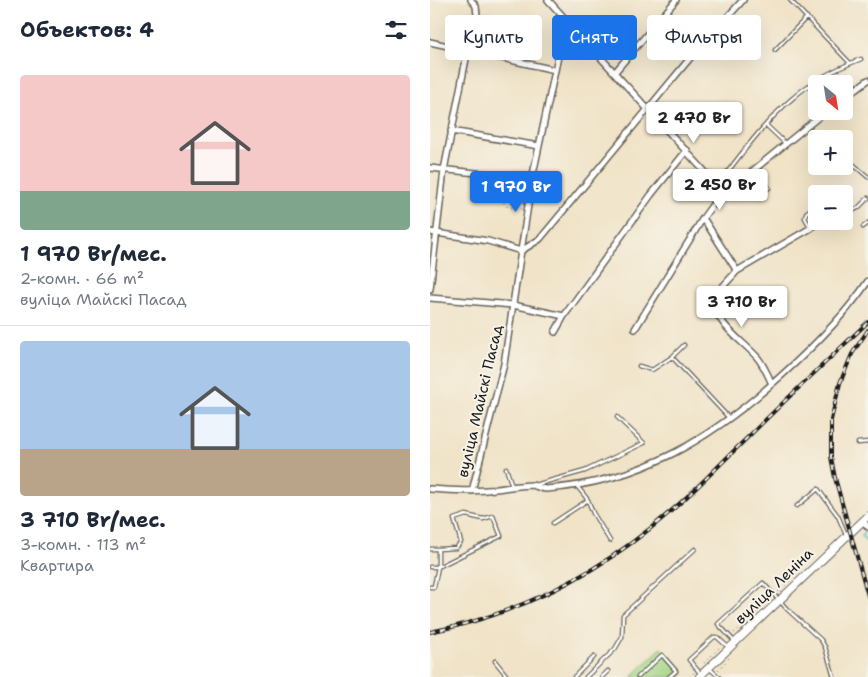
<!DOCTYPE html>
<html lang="ru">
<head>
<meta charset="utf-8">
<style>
  :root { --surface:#fff; --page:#f2f2f3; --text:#1f2937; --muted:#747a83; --line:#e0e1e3; --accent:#1a73e8 }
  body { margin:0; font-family:"Shantell Sans",sans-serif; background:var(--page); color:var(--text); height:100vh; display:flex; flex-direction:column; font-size:19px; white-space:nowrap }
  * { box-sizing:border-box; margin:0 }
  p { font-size:16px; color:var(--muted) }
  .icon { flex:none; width:28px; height:28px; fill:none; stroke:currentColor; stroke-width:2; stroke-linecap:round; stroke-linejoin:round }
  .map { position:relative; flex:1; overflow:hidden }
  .side { display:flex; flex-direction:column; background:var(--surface); width:430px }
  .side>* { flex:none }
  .guide { position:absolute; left:15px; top:15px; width:348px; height:45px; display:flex; gap:10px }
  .needle { width:32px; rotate:150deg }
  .fabs { position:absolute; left:378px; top:75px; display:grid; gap:10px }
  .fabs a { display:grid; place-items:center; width:45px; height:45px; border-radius:5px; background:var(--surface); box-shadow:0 5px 20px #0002; font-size:25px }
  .price { position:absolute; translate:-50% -42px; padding:0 11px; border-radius:5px; background:#fff; color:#222; font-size:16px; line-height:32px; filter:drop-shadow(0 1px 2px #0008) }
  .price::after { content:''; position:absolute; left:50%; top:30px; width:15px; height:11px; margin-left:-8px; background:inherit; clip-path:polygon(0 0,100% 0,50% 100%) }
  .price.current { background:var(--accent); color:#fff }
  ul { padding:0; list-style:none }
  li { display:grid; align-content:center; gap:10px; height:265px; padding:0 20px }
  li+li { border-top:1px solid var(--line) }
  li span { display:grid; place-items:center; height:155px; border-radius:5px; color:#555 }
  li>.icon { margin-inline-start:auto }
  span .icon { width:90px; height:90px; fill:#fffc; stroke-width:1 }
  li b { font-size:21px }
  h2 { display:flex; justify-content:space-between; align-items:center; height:60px; padding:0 20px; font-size:21px }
  .pill { padding:0 18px; border-radius:5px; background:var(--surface); box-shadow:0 5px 20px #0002; font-size:18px; line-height:45px }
  .pill.current { background:var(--accent); color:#fff }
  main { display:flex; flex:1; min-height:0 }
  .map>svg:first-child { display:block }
</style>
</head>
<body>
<main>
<section class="side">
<h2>Объектов: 4<svg class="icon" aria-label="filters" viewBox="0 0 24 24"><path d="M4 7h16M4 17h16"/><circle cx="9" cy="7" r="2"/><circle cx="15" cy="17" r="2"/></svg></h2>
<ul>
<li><span style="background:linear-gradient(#f6c9c9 75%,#7fa58c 0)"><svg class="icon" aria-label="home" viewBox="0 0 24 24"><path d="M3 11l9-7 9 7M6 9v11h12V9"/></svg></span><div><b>1 970 Br/мес.</b><p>2-комн. · 66 m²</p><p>вуліца Майскі Пасад</p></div></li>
<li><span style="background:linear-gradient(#a9c7e8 70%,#b9a48a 0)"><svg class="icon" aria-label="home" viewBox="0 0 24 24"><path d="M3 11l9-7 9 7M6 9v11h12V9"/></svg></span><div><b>3 710 Br/мес.</b><p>3-комн. · 113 m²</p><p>Квартира</p></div></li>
</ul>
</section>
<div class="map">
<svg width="438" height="677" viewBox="0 0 438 677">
  <rect width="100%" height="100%" fill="#f7f3e8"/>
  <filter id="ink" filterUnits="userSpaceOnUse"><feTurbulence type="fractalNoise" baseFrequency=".02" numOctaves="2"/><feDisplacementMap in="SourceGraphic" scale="10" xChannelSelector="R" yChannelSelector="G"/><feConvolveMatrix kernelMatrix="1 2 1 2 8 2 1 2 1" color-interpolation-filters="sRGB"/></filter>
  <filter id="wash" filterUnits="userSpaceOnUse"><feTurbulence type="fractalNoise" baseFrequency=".0096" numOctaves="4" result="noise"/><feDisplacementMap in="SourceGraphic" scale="20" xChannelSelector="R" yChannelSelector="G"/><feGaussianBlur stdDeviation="1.12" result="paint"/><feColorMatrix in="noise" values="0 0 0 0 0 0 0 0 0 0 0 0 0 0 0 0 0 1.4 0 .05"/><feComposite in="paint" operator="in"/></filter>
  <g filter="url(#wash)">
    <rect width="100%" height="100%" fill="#f0e3c7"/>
    <!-- green -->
    <path fill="#a2d483" stroke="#5f7850" d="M231,648L254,673L250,677H201Z"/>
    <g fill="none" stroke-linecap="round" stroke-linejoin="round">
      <!-- stream -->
      <path stroke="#47b6bf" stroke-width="2" d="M435,532L432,535L438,544"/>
    </g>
  </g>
  <g filter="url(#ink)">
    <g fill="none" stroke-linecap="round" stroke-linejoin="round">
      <defs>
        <path id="service" d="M360,0L420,63
          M345,50L377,17
          M336,125L355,143
          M414,165L417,163L424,165L438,177
          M324,170L339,188
          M405,170L412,166
          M288,185C309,156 337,119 364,97C382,81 408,68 431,59
          M386,205L376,213L375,218L381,228L400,221
          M414,215L428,208L438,198
          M433,227L438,223
          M242,357L299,418
          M209,366L222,370L242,357L254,345
          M428,443L438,442
          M76,468L82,486
          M105,485L155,471L214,443L187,417
          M147,486L158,500L163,513L180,541
          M367,506L388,489L408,516L416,535
          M123,523L158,500
          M0,549H8V567H0
          M0,587H4L8,567L71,536L63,516L53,519L36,515L24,519L31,542L26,548L8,549
          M305,642L288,624L333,583L358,610L391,640L395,647L404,677
          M65,661L77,676L76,677
          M279,668L289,677
          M270,673L259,660L284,637H287L298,647
          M144,677L164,657
          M156,677L185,649L192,637L193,615L265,549
          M172,677L178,671
          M208,677L232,655L246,671L239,677"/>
        <path id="minor" d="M118,0L288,186L291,193
          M0,42L125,70
          M185,72L246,0
          M414,98L438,80
          M21,131L109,146
          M0,168L102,179
          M291,193L298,191L396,111
          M273,218L307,271L381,228
          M0,232L58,241L91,251L102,179L136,19
          M307,271L285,295C280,321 312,340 327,357C333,364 338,375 342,384
          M0,289L14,170L38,49L47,15L46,6L41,0
          M0,298L83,305L134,316
          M205,329L273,218L291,193
          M125,332L134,316L221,195L257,150
          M0,489C19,490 38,492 57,490C72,489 87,485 102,485C107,486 111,489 116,489C212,482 282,438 351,376C382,348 415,316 438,281
          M42,491L74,364L91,251L110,239L261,57L313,0
          M433,521L438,527"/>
        <path id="secondary" d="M269,677L438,516"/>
      </defs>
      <!-- service casing -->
      <use href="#service" stroke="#666258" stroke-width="5"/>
      <!-- minor casing -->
      <use href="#minor" stroke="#666258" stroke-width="8"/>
      <!-- secondary casing -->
      <use href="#secondary" stroke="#666258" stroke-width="9"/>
      <!-- path -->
      <path stroke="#666258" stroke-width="1" stroke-dasharray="1 4" stroke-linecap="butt" d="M47,178V189L54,199L73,200L75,206L92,209
        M348,592L363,578
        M304,633L341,598
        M274,663L291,646
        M288,670L301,656
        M259,677L264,673"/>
      <!-- service -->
      <use href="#service" stroke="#fff" stroke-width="2.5"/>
      <!-- minor -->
      <use href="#minor" stroke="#fff" stroke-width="5"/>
      <!-- secondary -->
      <use href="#secondary" stroke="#fff" stroke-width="7"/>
      <defs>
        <path id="rail" d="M438,330L422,354L410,383L401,420V457L405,478L438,596
          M0,632C90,614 172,572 241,511C267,489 290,464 315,440C355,400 397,361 438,322"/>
      </defs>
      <!-- rail casing -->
      <use href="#rail" stroke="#1c1c1c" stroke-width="4"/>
      <!-- rail -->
      <use href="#rail" stroke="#f7f3e8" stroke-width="2" stroke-dasharray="5.5" stroke-linecap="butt"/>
    </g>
  </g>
  <g text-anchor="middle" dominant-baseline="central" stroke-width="4" stroke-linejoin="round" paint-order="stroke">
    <!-- street labels -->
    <g font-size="15" fill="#1c1c1c" stroke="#f7f3e8">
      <text transform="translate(50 401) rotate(-77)">вуліца Майскі Пасад</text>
      <text transform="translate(344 586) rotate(-44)">вуліца Леніна</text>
    </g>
  </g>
</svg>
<div class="fabs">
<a><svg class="needle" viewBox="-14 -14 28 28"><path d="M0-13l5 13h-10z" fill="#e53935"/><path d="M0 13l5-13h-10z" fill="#747a83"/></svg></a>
<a>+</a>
<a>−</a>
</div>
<b class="price" style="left:264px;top:144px">2 470 Br</b>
<b class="price" style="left:290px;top:211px">2 450 Br</b>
<b class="price current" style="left:86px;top:213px">1 970 Br</b>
<b class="price" style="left:312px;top:328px">3 710 Br</b>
<div class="guide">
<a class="pill">Купить</a>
<a class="pill current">Снять</a>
<a class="pill">Фильтры</a>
</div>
</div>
</main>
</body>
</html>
